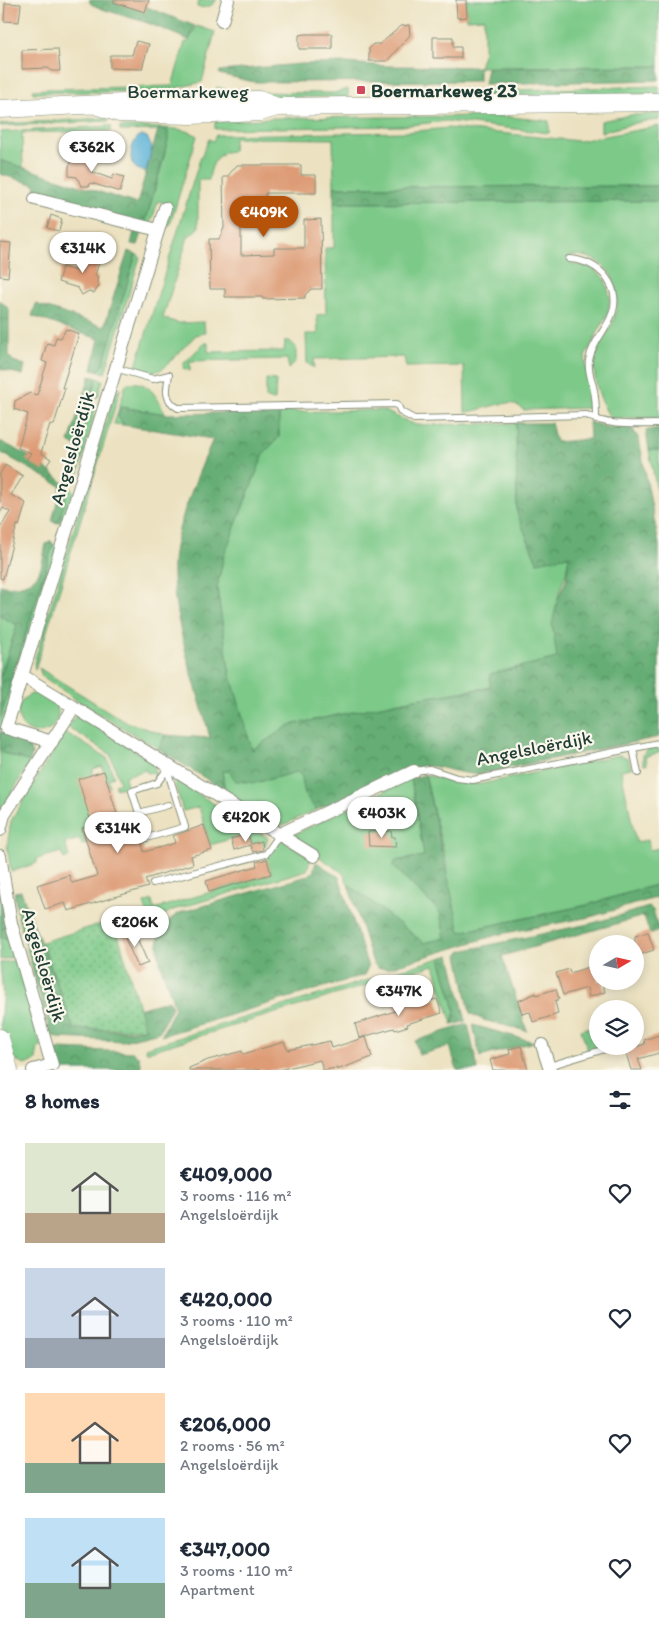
<!DOCTYPE html>
<html lang="en">
<head>
<meta charset="utf-8">
<style>
  :root { --surface:#fff; --page:#f2f2f3; --text:#1f2937; --muted:#747a83; --accent:#b45309 }
  body { margin:0; font-family:Itim,sans-serif; background:var(--page); color:var(--text); height:100vh; display:flex; flex-direction:column; font-size:19px; white-space:nowrap }
  * { box-sizing:border-box; margin:0 }
  p { font-size:16px; color:var(--muted) }
  .icon { flex:none; width:28px; height:28px; fill:none; stroke:currentColor; stroke-width:2; stroke-linecap:round; stroke-linejoin:round }
  .map { position:relative; height:1070px; overflow:hidden }
  .panel { display:flex; flex-direction:column; background:var(--surface); flex:1 }
  .panel>* { flex:none }
  .needle { width:32px; rotate:81deg }
  .fabs { position:absolute; left:589px; top:935px; display:grid; gap:10px }
  .fabs a { display:grid; place-items:center; width:55px; height:55px; border-radius:50%; background:var(--surface); box-shadow:0 2px 12px #0003; font-size:25px }
  .price { position:absolute; translate:-50% -42px; padding:0 11px; border-radius:18px; background:#fff; color:#222; font-size:16px; line-height:32px; filter:drop-shadow(0 1px 2px #0008) }
  .price::after { content:''; position:absolute; left:50%; top:30px; width:15px; height:11px; margin-left:-8px; background:inherit; clip-path:polygon(0 0,100% 0,50% 100%) }
  .price.active { background:var(--accent); color:#fff }
  ul { padding:0; list-style:none }
  li { display:flex; align-items:center; gap:15px; height:125px; padding:0 25px }
  li span { display:grid; place-items:center; flex:none; width:140px; height:100px; border-radius:0px; color:#555 }
  li>.icon { margin-inline-start:auto }
  span .icon { width:60px; height:60px; fill:#fffc; stroke-width:1 }
  li b { font-size:21px }
  h2 { display:flex; justify-content:space-between; align-items:center; height:60px; padding:0 25px; font-size:21px }
  .map>svg:first-child { display:block }
</style>
</head>
<body>
<div class="map">
<svg width="659" height="1070" viewBox="0 0 659 1070">
  <defs>
    <pattern id="forest-crowns" width="20" height="18" patternUnits="userSpaceOnUse" patternTransform="scale(1.25)"><rect width="20" height="18" fill="#65ad74"/><path d="M2 6a3 3 0 1 1 6 0M12 15a3 3 0 1 1 6 0" fill="none" stroke="#538e60"/></pattern>
    <pattern id="garden-dots" width="8" height="8" patternUnits="userSpaceOnUse" patternTransform="scale(1.25)"><rect width="8" height="8" fill="#7cc988"/><path d="M2 2h.1M6 6h.1" fill="none" stroke="#65a470" stroke-width="1.8" stroke-linecap="round"/></pattern>
  </defs>
  <rect width="100%" height="100%" fill="#fbf7ec"/>
  <filter id="ink" filterUnits="userSpaceOnUse"><feTurbulence type="fractalNoise" baseFrequency=".02" numOctaves="2"/><feDisplacementMap in="SourceGraphic" scale="10" xChannelSelector="R" yChannelSelector="G"/><feConvolveMatrix kernelMatrix="1 2 1 2 8 2 1 2 1" color-interpolation-filters="sRGB"/></filter>
  <filter id="wash" filterUnits="userSpaceOnUse"><feTurbulence type="fractalNoise" baseFrequency=".0096" numOctaves="4" result="noise"/><feDisplacementMap in="SourceGraphic" scale="20" xChannelSelector="R" yChannelSelector="G"/><feGaussianBlur stdDeviation="1.12" result="paint"/><feColorMatrix in="noise" values="0 0 0 0 0 0 0 0 0 0 0 0 0 0 0 0 0 1.4 0 .05"/><feComposite in="paint" operator="in"/></filter>
  <g filter="url(#wash)">
    <rect width="100%" height="100%" fill="#ece2c1"/>
    <!-- grass -->
    <path fill="#7cc988" stroke="#4e835e" d="M199,0H217C212,6 205,9 197,7Z
      M466,0H659V66L479,67L484,51V18L467,19Z
      M197,26L215,32L202,82L164,91L33,93V90L46,89L172,86L185,42H188Z
      M659,86V94L485,96L484,91Z
      M217,87L235,92L334,93L348,89V97H238L215,94Z
      M410,88L482,91V96L442,97L410,91Z
      M659,114V120L640,122L601,132V121L631,115Z
      M501,116L549,121V133L446,121L401,126L215,129V122L274,118Z
      M106,118L109,121L0,126V124Z
      M111,126V131L22,133L23,168L0,160V132Z
      M659,126V186L334,187L333,139L234,138L233,151C217,152 211,164 209,180H198V228L188,237L163,318L178,323L204,322L205,333L196,335L164,368C155,373 145,374 136,366L200,159L209,139L213,141L216,135L406,132L448,128L579,141Z
      M120,127C135,127 188,126 197,136L170,225L165,224L171,205L158,201L151,223L145,224L165,154V130L120,131Z
      M659,201V418H610C601,403 593,380 594,363C595,346 610,333 614,318C625,283 606,254 570,255L572,264L591,267L605,279L610,297L608,313L585,357L590,390L589,408L523,410C511,394 482,412 465,412L464,366L406,367L404,357L314,359V368L307,363L306,334H318L317,315L326,314L325,248H334V203Z
      M136,254L140,257L105,373L96,370L102,368Z
      M285,341H290L296,347V361L289,369L287,359L190,361V371L183,368L184,363L204,343H208V352L284,351Z
      M97,378L103,380L98,397L92,399Z
      M266,379L276,380L275,400L266,399Z
      M129,383C150,380 157,398 166,414L121,407L118,416L123,425L114,424L126,384Z
      M121,387L35,670L34,662L114,395Z
      M88,403L96,407L76,483L68,479L90,406Z
      M382,410L416,425L516,423L517,513L537,562L569,555C567,574 563,581 558,598C553,615 555,640 557,658L491,674V687L415,699L290,725L252,750L229,669L217,588L224,555L264,453L279,437V412Z
      M649,450H659V502Z
      M66,484L74,492L63,522L56,523L55,521H59L68,489Z
      M50,540L57,548L1,732L23,739L28,744L1,733L0,719L53,545L49,543Z
      M0,616L17,625L0,678Z
      M39,668L124,721L165,735L159,749L84,705L42,676Z
      M18 713a20 20 0 1 1 40 0a20 20 0 1 1-40 0Z
      M77,714L153,762L156,775L155,777L153,772L147,773L146,770L125,776L127,786L116,789L115,784L120,782L110,754L68,727Z
      M65,732L107,758L114,777L108,779L110,787L108,788L102,766L93,769L92,825L87,844L82,845L80,839L65,843L69,857L64,859L61,852L37,859V863L11,872L7,846L11,821Z
      M659,747V753L646,756L647,765L643,764V754L649,749Z
      M0,752L30,762L0,813Z
      M619,755L628,758L631,768L621,770L636,842L648,840L650,850L659,848V884L587,905L460,932L447,880V867L425,775L465,784H481Z
      M222,771H229L255,783L297,772L302,777L305,794L316,810L283,825H275L226,797Z
      M173,778L268,838L265,846H263L261,841L251,844L248,834L210,845L199,807L183,811Z
      M411,778L424,856L394,861L393,866L440,912L445,938L424,943L348,884L343,873L291,838V836Z
      M281,839L311,858L307,870L173,910L162,916L153,932L144,903L152,900L154,909L271,874L266,858Z
      M0,937L10,939L16,956L0,960Z
      M440,958L455,1010L452,1024L434,965L147,1052L145,1048Z
      M17,960L41,1047L38,1048L36,1060L26,1065L20,1063L8,1053L0,1025L3,994L0,963Z
      M597,1025L598,1046H602L588,1051L581,1030Z"/>
    <!-- forest -->
    <path fill="url(#forest-crowns)" stroke="#427554" d="M89,0H129L195,26L189,40L148,23L102,9L91,4Z
      M347,63L387,66L479,67V81L254,82L219,74L220,71L300,64Z
      M659,66V80L484,84L487,68Z
      M158,130H168V140L145,224L33,196L36,185L0,174V160L137,204Z
      M659,186V201L334,203V187Z
      M135,228L143,230L138,245L131,244Z
      M128,251L136,254L102,368L96,370L92,369L99,339L32,316L36,304L104,327Z
      M0,300L9,309V356L13,361L25,365L23,375L0,369Z
      M90,376L97,378L90,399L84,395Z
      M82,401L88,403L90,406L77,447L69,442Z
      M121,407L166,414L279,412V437L264,453L224,555L217,588L229,669L252,750L290,725L415,699L490,688V674L557,658L552,624L558,599L566,581L569,556L537,562L517,513L516,423H551L556,442L590,439L589,422L606,427L632,428L639,439L659,545V737L479,774C461,775 446,767 429,766C407,764 340,800 316,810L305,794L302,777L297,772L255,783L236,781L229,771H222L224,787H219L159,749L165,735L210,738C196,683 171,619 173,562C175,527 199,472 213,439L123,425L118,416Z
      M652,429H659V450H649L646,431Z
      M0,441L36,460L66,485L68,489L59,522L52,521L61,486L0,452Z
      M51,542L53,545L0,719V678L17,625L0,616V585C13,589 32,585 39,572C43,564 44,553 46,544Z
      M0,732L28,744L32,754L30,762L0,752Z
      M425,775L460,932L587,905L659,884V897L590,917L500,934L388,968H378L373,963L348,884L424,943L445,938L440,912L393,866L394,861L424,856L411,778Z
      M316,862L339,877L368,967L364,975L161,1036L175,1008C165,972 139,933 182,912L304,877L313,872Z
      M0,888L10,939L0,937Z
      M21,891L74,1029L132,1031L145,1029L139,1009L169,1000L172,1007L159,1032L123,1041L58,1038L51,1035L18,917L14,892Z
      M649,907L653,910L659,931L650,934L644,916L502,956L527,1031L483,1020L470,1013L458,955L461,951L593,923Z
      M450,955L466,1021L453,1025L455,1010L440,958Z
      M468,1024L478,1070H457L450,1046L419,1055L415,1041Z
      M473,1025L534,1042L480,1057Z
      M61,1049L133,1052L138,1056L142,1070H60L56,1051Z"/>
    <!-- garden -->
    <path fill="url(#garden-dots)" stroke="#4e835e" d="M114,920L145,1029H74L42,942Z"/>
    <!-- water -->
    <path fill="#5cb3d8" stroke="#3e7886" d="M140,135L147,137L152,148L146,171C126,172 128,145 140,135Z"/>
    <g id="blocks">
      <!-- building -->
      <path fill="#dd9b76" d="M114,0H149L145,12L113,2Z
        M456,0H466L467,17L457,18Z
        M5,3L21,4L19,22L4,21Z
        M409,25L410,35L387,61H369V49L373,44H380L401,26Z
        M306,34H332V49H299V35Z
        M433,37H453V47H461V58H433Z
        M136,41L149,44L142,69L110,68V55H132Z
        M58,49L60,71H52L48,68L22,69V50Z
        M77,152H90L92,172L112,179L114,174L124,177L120,192L91,183L89,186H81L77,177L69,176V166Z
        M237,165H301V175H316V193H265V219H241V255L274,254V248H304V220L321,219L322,289H311L305,295V298L263,299L262,297H225V289H210L209,239H219L224,228L223,177H227Z
        M51,215L62,219L59,231L47,228Z
        M0,242L11,243L8,277L0,276Z
        M88,248L102,252L95,276L98,277L97,282L99,286L94,293L89,291L82,295L78,288L58,282L62,267L81,272Z
        M66,329L79,334L62,388H65L54,425L50,424L41,453L51,459L43,471L26,460L31,453L18,448L28,414L14,409L15,401L30,393L37,395L47,363L42,361L47,343L54,345L56,337L61,338Z
        M5,465L23,476L11,495L26,503L19,526L17,525L3,579L0,578V528L10,512L3,508L0,513V474Z
        M104,771L119,821L134,817L140,835L138,840L142,844L144,852L175,843L173,836L204,825L212,850L191,856L193,864L145,879L148,887L68,911L65,903L45,909L37,885L69,875L72,883L97,876L82,828L92,825L78,779Z
        M391,831L392,837H395L396,847L369,846L368,832Z
        M248,834L251,844L262,841L263,850L253,852L250,845L234,850L231,839Z
        M267,859L271,874L209,892L206,881L257,866L256,862Z
        M133,929L148,963L138,967L123,934Z
        M648,932L654,950L635,956V936Z
        M598,964V981H602L605,992L589,997L587,988L563,995L556,973L569,969L570,973Z
        M556,989L559,999L555,1001L558,1014L533,1022L530,1012L522,1014L518,1001L536,993V995Z
        M414,999L416,1004L437,999L442,1013L407,1024L408,1026L395,1030L394,1028L359,1038L355,1024L395,1011L394,1005Z
        M659,1035V1053L638,1059L642,1070H631L625,1050L645,1044L644,1040Z
        M366,1037L372,1057L337,1070V1068L323,1070L320,1060L279,1070H189V1068L208,1060L242,1051L243,1054L284,1042L288,1050L330,1041L332,1048Z
        M521,1046L528,1070H493L490,1060L510,1054L509,1049Z"/>
    </g>
  </g>
  <g filter="url(#ink)">
    <use href="#blocks" fill-opacity="0" stroke="#86907a" stroke-width="1"/>
    <g fill="none" stroke-linecap="round" stroke-linejoin="round">
      <defs>
        <path id="lane" d="M569,259C599,260 625,288 610,319C603,333 592,344 589,360C587,373 594,384 595,397C596,405 596,412 596,420
          M115,368L153,379L169,375C166,390 164,400 178,408L397,404L401,412L414,419L587,415C608,427 635,424 659,424
          M633,748L638,773
          M414,771L430,769L457,778L473,780L659,743
          M168,805L139,813L132,791L157,783L169,767
          M143,839L185,827L167,769
          M153,883L266,854L280,834
          M549,1066L615,1046"/>
        <path id="street" d="M222,21L228,0
          M35,199L158,230
          M74,707L314,856
          M52,742L6,728L165,208
          M0,830L4,815L74,707L23,676
          M280,834L414,771
          M0,856L11,923L52,1065L33,1070
          M542,1045L550,1070"/>
        <path id="secondary" d="M98,106L119,113L191,115L260,112L277,107L659,102
          M0,109L166,101L259,100L277,107
          M0,1038L9,1070"/>
      </defs>
      <!-- lane casing -->
      <use href="#lane" stroke="#86907a" stroke-width="8"/>
      <!-- street casing -->
      <use href="#street" stroke="#86907a" stroke-width="14"/>
      <!-- secondary casing -->
      <use href="#secondary" stroke="#86907a" stroke-width="19"/>
      <!-- lane -->
      <use href="#lane" stroke="#fff" stroke-width="6"/>
      <!-- street -->
      <use href="#street" stroke="#fff" stroke-width="12"/>
      <!-- secondary -->
      <use href="#secondary" stroke="#fff" stroke-width="18"/>
    </g>
  </g>
  <!-- markers -->
  <rect fill="#d1495b" stroke="#fbf7ec" stroke-width="2" x="356" y="85" width="10" height="10" rx="2.5"/>
  <g text-anchor="middle" dominant-baseline="central" stroke-width="4.5" stroke-linejoin="round" paint-order="stroke">
    <!-- poi labels -->
    <g font-size="19" font-weight="bold" fill="#1f3d34" stroke="#fbf7ec" text-anchor="start">
      <text x="371" y="90">Boermarkeweg 23</text>
    </g>
    <!-- street labels -->
    <g font-size="19" fill="#1f3d34" stroke="#fbf7ec">
      <text x="188" y="91">Boermarkeweg</text>
      <text transform="translate(72 448) rotate(-74)">Angelsloërdijk</text>
      <text transform="translate(534 748) rotate(-11)">Angelsloërdijk</text>
      <text transform="translate(44 965) rotate(74)">Angelsloërdijk</text>
    </g>
  </g>
</svg>
<div class="fabs">
<a><svg class="needle" viewBox="-14 -14 28 28"><path d="M0-13l5 13h-10z" fill="#e53935"/><path d="M0 13l5-13h-10z" fill="#747a83"/></svg></a>
<a><svg class="icon" aria-label="layers" viewBox="0 0 24 24"><path d="M12 4l9 5-9 5-9-5zM3 14l9 5 9-5"/></svg></a>
</div>
<b class="price" style="left:92px;top:173px">€362K</b>
<b class="price active" style="left:264px;top:238px">€409K</b>
<b class="price" style="left:83px;top:274px">€314K</b>
<b class="price" style="left:382px;top:839px">€403K</b>
<b class="price" style="left:246px;top:843px">€420K</b>
<b class="price" style="left:118px;top:854px">€314K</b>
<b class="price" style="left:135px;top:948px">€206K</b>
<b class="price" style="left:399px;top:1017px">€347K</b>
</div>
<section class="panel">
<h2>8 homes<svg class="icon" aria-label="filters" viewBox="0 0 24 24"><path d="M4 7h16M4 17h16"/><circle cx="9" cy="7" r="2"/><circle cx="15" cy="17" r="2"/></svg></h2>
<ul>
<li><span style="background:linear-gradient(#dfe7d0 70%,#b9a48a 0)"><svg class="icon" aria-label="home" viewBox="0 0 24 24"><path d="M3 11l9-7 9 7M6 9v11h12V9"/></svg></span><div><b>€409,000</b><p>3 rooms · 116 m²</p><p>Angelsloërdijk</p></div><svg class="icon" aria-label="heart" viewBox="0 0 24 24"><path d="M12 20l-8-8c-3-5 5-10 8-4 3-6 11-1 8 4z"/></svg></li>
<li><span style="background:linear-gradient(#c9d6e8 70%,#9aa5b1 0)"><svg class="icon" aria-label="home" viewBox="0 0 24 24"><path d="M3 11l9-7 9 7M6 9v11h12V9"/></svg></span><div><b>€420,000</b><p>3 rooms · 110 m²</p><p>Angelsloërdijk</p></div><svg class="icon" aria-label="heart" viewBox="0 0 24 24"><path d="M12 20l-8-8c-3-5 5-10 8-4 3-6 11-1 8 4z"/></svg></li>
<li><span style="background:linear-gradient(#ffd9b3 70%,#7fa58c 0)"><svg class="icon" aria-label="home" viewBox="0 0 24 24"><path d="M3 11l9-7 9 7M6 9v11h12V9"/></svg></span><div><b>€206,000</b><p>2 rooms · 56 m²</p><p>Angelsloërdijk</p></div><svg class="icon" aria-label="heart" viewBox="0 0 24 24"><path d="M12 20l-8-8c-3-5 5-10 8-4 3-6 11-1 8 4z"/></svg></li>
<li><span style="background:linear-gradient(#bfe0f5 65%,#7fa58c 0)"><svg class="icon" aria-label="home" viewBox="0 0 24 24"><path d="M3 11l9-7 9 7M6 9v11h12V9"/></svg></span><div><b>€347,000</b><p>3 rooms · 110 m²</p><p>Apartment</p></div><svg class="icon" aria-label="heart" viewBox="0 0 24 24"><path d="M12 20l-8-8c-3-5 5-10 8-4 3-6 11-1 8 4z"/></svg></li>
</ul>
</section>
</body>
</html>
